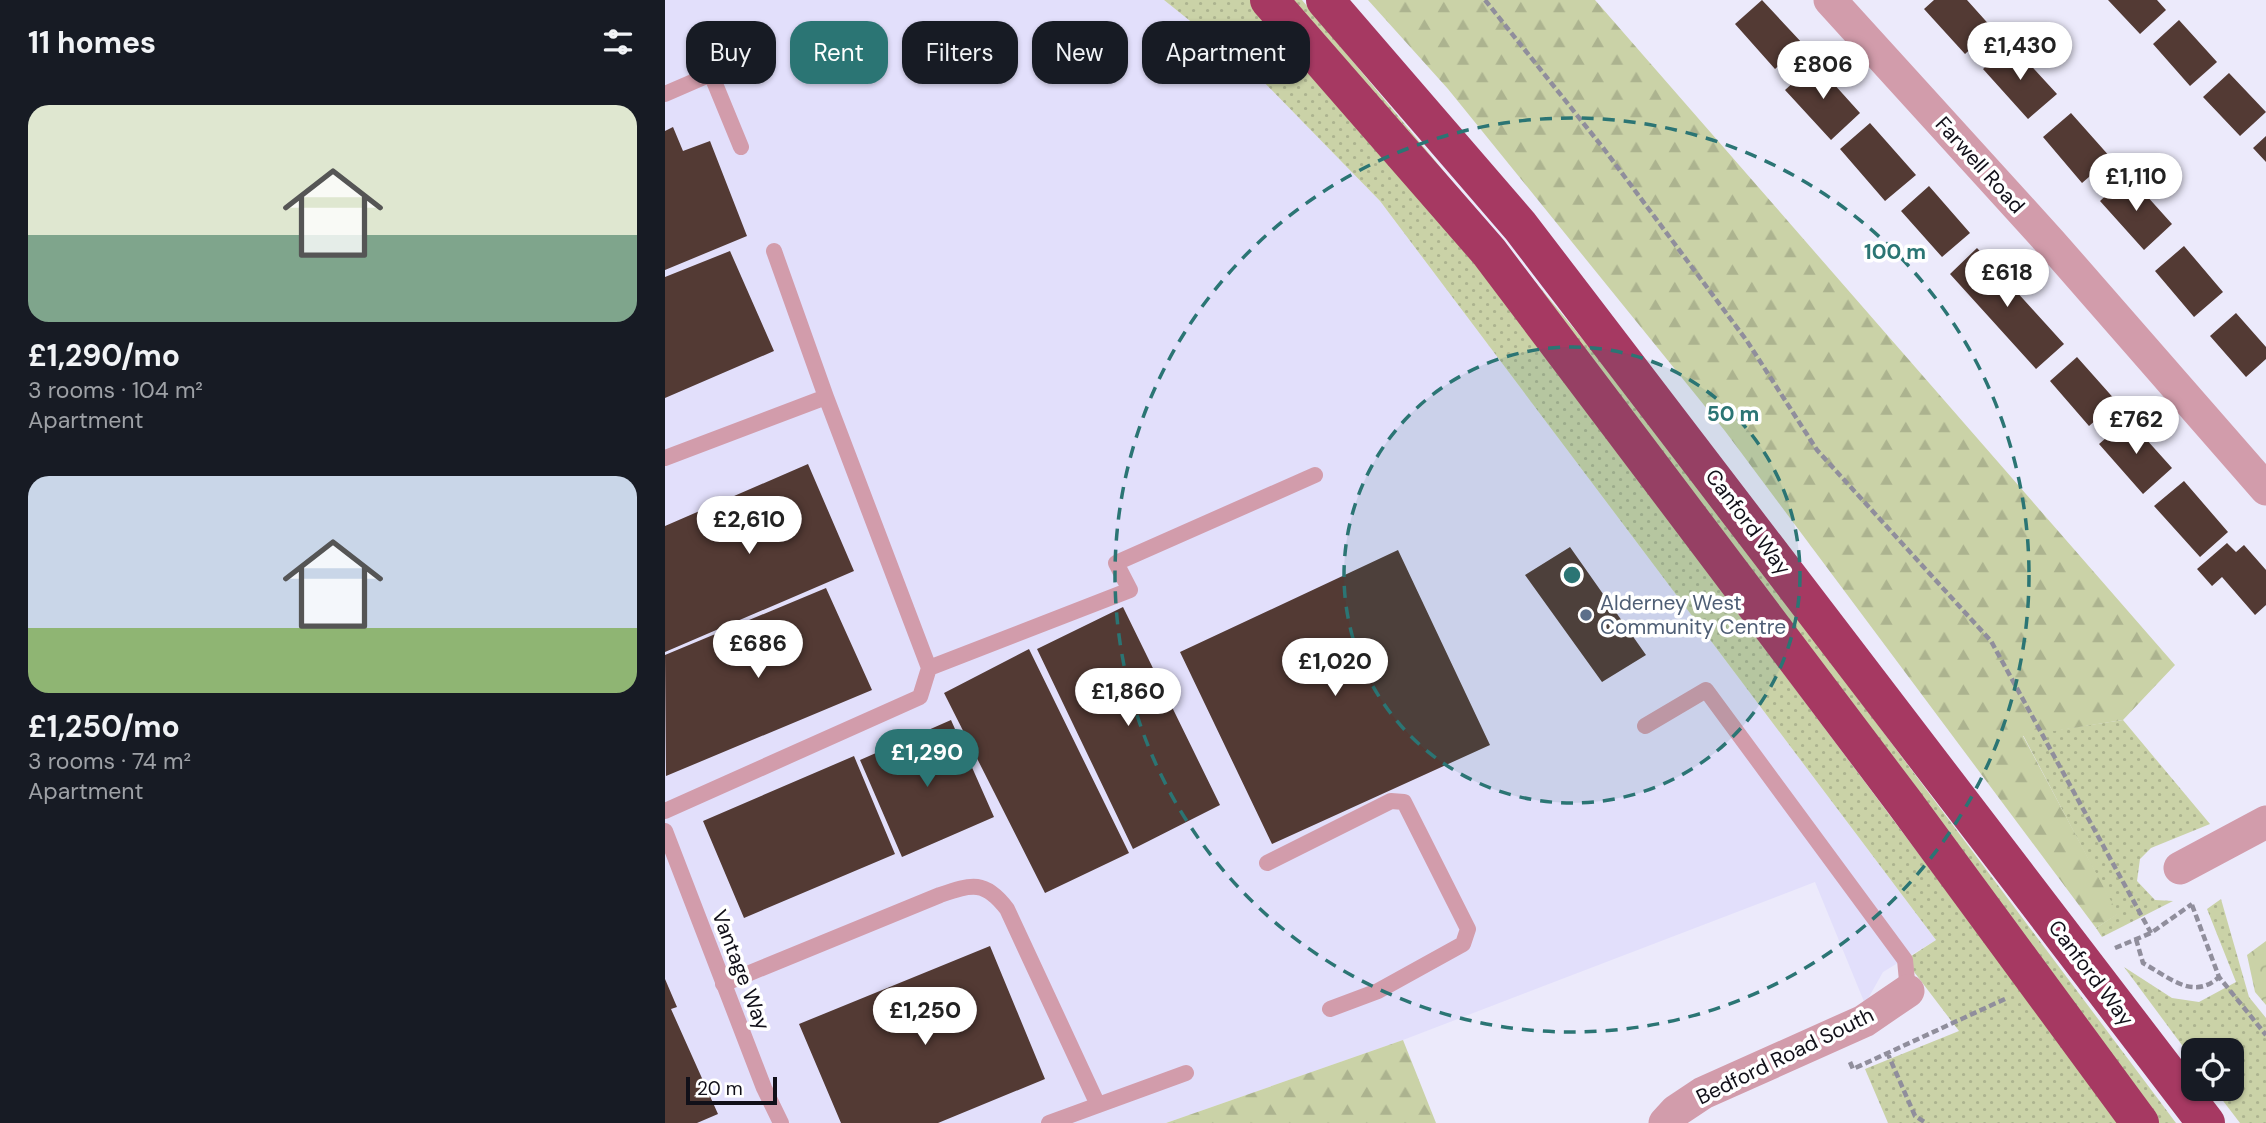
<!DOCTYPE html>
<html lang="en">
<head>
<meta charset="utf-8">
<style>
  :root { --surface:#171b24; --page:#20242c; --text:#f1f3f6; --muted:#9ea1a6; --accent:#2b7574 }
  body { margin:0; font-family:"DM Sans",sans-serif; background:var(--page); color:var(--text); height:100vh; display:flex; flex-direction:column; font-size:26px; white-space:nowrap }
  * { box-sizing:border-box; margin:0 }
  p { font-size:23px; color:var(--muted) }
  .icon { flex:none; width:38px; height:38px; fill:none; stroke:currentColor; stroke-width:2; stroke-linecap:round; stroke-linejoin:round }
  .map { position:relative; flex:1; overflow:hidden }
  .drawer { display:flex; flex-direction:column; background:var(--surface); width:665px }
  .drawer>* { flex:none }
  .top-card { position:absolute; left:21px; top:21px; width:665px; height:63px; display:flex; gap:14px }
  .tools { position:absolute; left:1516px; top:1038px; display:grid; gap:14px }
  .tools a { display:grid; place-items:center; width:63px; height:63px; border-radius:14px; background:var(--surface); box-shadow:0 2px 5px #0004; font-size:35px }
  .scale { position:absolute; left:21px; bottom:18px; width:91px; box-sizing:border-box; padding-left:7px; border:4px solid #111019; border-top:0; font-size:19px; line-height:24px; white-space:nowrap; color:#111019; -webkit-text-stroke:5px #fff; paint-order:stroke }
  .price { position:absolute; translate:-50% -60px; padding:0 16px; border-radius:24px; background:#fff; color:#222; font-size:23px; line-height:46px; filter:drop-shadow(0 2px 4px #0008) }
  .price::after { content:''; position:absolute; left:50%; top:42px; width:21px; height:16px; margin-left:-10px; background:inherit; clip-path:polygon(0 0,100% 0,50% 100%) }
  .price.active { background:var(--accent); color:#fff }
  ul { padding:0; list-style:none }
  li { display:grid; align-content:center; gap:14px; height:371px; padding:0 28px }
  li span { display:grid; place-items:center; height:217px; border-radius:21px; color:#555 }
  li>.icon { margin-inline-start:auto }
  span .icon { width:126px; height:126px; fill:#fffc; stroke-width:1 }
  li b { font-size:30px }
  h2 { display:flex; justify-content:space-between; align-items:center; height:84px; padding:0 28px; font-size:30px }
  .pill { padding:0 24px; border-radius:21px; background:var(--surface); box-shadow:0 2px 5px #0004; font-size:24px; line-height:63px }
  .pill.active { background:var(--accent); color:#fff }
  main { display:flex; flex:1; min-height:0 }
  .map>svg:first-child { display:block }
</style>
</head>
<body>
<main>
<section class="drawer">
<h2>11 homes<svg class="icon" aria-label="filters" viewBox="0 0 24 24"><path d="M4 7h16M4 17h16"/><circle cx="9" cy="7" r="2"/><circle cx="15" cy="17" r="2"/></svg></h2>
<ul>
<li><span style="background:linear-gradient(#dfe7d0 60%,#7fa58c 0)"><svg class="icon" aria-label="home" viewBox="0 0 24 24"><path d="M3 11l9-7 9 7M6 9v11h12V9"/></svg></span><div><b>£1,290/mo</b><p>3 rooms · 104 m²</p><p>Apartment</p></div></li>
<li><span style="background:linear-gradient(#c9d6e8 70%,#8fb573 0)"><svg class="icon" aria-label="home" viewBox="0 0 24 24"><path d="M3 11l9-7 9 7M6 9v11h12V9"/></svg></span><div><b>£1,250/mo</b><p>3 rooms · 74 m²</p><p>Apartment</p></div></li>
</ul>
</section>
<div class="map">
<svg width="1601" height="1123" viewBox="0 0 1601 1123">
  <defs>
    <pattern id="grass-dots" width="8" height="8" patternUnits="userSpaceOnUse" patternTransform="scale(1.75)"><rect width="8" height="8" fill="#cad2a7"/><path d="M2 2h.1M6 6h.1" fill="none" stroke="#acb38f" stroke-width="1.8" stroke-linecap="round"/></pattern>
    <pattern id="forest-firs" width="22" height="20" patternUnits="userSpaceOnUse" patternTransform="scale(1.75)"><rect width="22" height="20" fill="#cad2a7"/><path d="M5 1l3.5 6h-7zM16 11l3.5 6h-7z" fill="#acb38f"/></pattern>
    <pattern id="park-crowns" width="20" height="18" patternUnits="userSpaceOnUse" patternTransform="scale(1.75)"><rect width="20" height="18" fill="#cad2a7"/><path d="M2 6a3 3 0 1 1 6 0M12 15a3 3 0 1 1 6 0" fill="none" stroke="#acb38f"/></pattern>
  </defs>
  <rect width="100%" height="100%" fill="#eceafb"/>
  <!-- built -->
  <path fill="#e2dffb" d="M0,0H499L590,73L715,201L1271,940L1218,972L1200,1004L1150,882L738,1040L501,1123H0Z"/>
  <!-- grass -->
  <path fill="url(#grass-dots)" d="M499,0H587L834,293L1455,1123H1223L1200,1069L1294,1031L1240,960L1271,940L715,201L590,73Z
    M611,0H637L983,418L1511,1123H1493Z
    M1458,720L1545,824L1486,848L1475,859L1472,881L1490,900L1508,901L1437,937L1431,928L1452,914L1358,735Z
    M1556,899L1584,997L1601,1018V1123H1575L1549,1089L1566,1088V1050H1528V1060L1459,967L1507,998L1534,1002L1571,982L1542,909Z"/>
  <!-- forest -->
  <path fill="url(#forest-firs)" d="M703,0H930L1510,665L1458,720L1358,736L1453,914L1431,928L1060,431L783,89Z
    M738,1040L771,1123H501Z"/>
  <!-- park -->
  <path fill="url(#park-crowns)" d="M1601,941V1005L1590,992L1582,955Z"/>
  <!-- building -->
  <path fill="#533a34" d="M1097,0L1138,44L1110,69L1070,24Z
    M1269,0H1302L1328,29L1300,54L1259,9Z
    M1443,0H1492L1501,10L1475,34Z
    M1514,20L1552,62L1525,86L1488,44Z
    M1346,44L1392,94L1363,119L1318,69Z
    M1150,63L1195,113L1166,140L1120,90Z
    M1564,73L1601,112L1575,136L1538,97Z
    M1406,113L1446,158L1417,183L1378,137Z
    M1205,123L1251,175L1220,201L1175,149Z
    M8,127L18,151L45,141L82,236L0,270V131Z
    M1601,136V162L1588,148Z
    M1463,175L1507,224L1479,250L1435,201Z
    M1264,186L1305,233L1277,257L1236,211Z
    M1519,246L1558,292L1529,317L1490,271Z
    M1312,248L1399,344L1371,369L1285,274Z
    M65,251L109,351L0,398V277Z
    M1571,313L1601,347V359L1581,377L1545,336Z
    M1412,357L1452,402L1424,426L1385,381Z
    M1463,419L1507,468L1478,494L1434,444Z
    M143,464L189,571L0,652V526Z
    M1519,481L1563,532L1535,557L1489,506Z
    M1562,543L1571,552L1579,545L1601,570V605L1590,615L1557,577L1547,586L1532,569Z
    M905,547L981,655L937,682L860,575Z
    M733,550L825,745L607,844L515,652Z
    M161,588L207,690L1,776L0,655Z
    M458,607L555,805L468,849L372,649Z
    M364,649L464,853L380,893L279,693Z
    M286,720L329,817L237,857L195,760Z
    M189,756L230,854L79,918L38,821Z
    M325,946L380,1079L273,1123H176L134,1024Z
    M0,979L12,1007L6,1009L53,1114L32,1123H0Z"/>
  <g fill="none" stroke-linecap="round" stroke-linejoin="round">
    <!-- path -->
    <path stroke="#908e9c" stroke-width="4.5" stroke-dasharray="7 3.5" stroke-linecap="butt" d="M820,0L939,149L1082,341L1152,450L1326,641L1486,933
      M1527,905L1554,977L1601,1035
      M1471,939L1478,963C1504,977 1528,1001 1554,977
      M1450,948L1486,933L1527,904
      M1222,1052L1250,1116L1261,1123
      M1185,1062L1188,1069L1342,998"/>
    <!-- lane -->
    <path stroke="#d29cab" stroke-width="16" d="M0,94L46,74L76,147
      M0,458L161,397
      M264,668L465,590L451,563L650,475
      M980,726L1041,690L1240,960L1243,991
      M0,811L255,697L264,668L161,397L109,251
      M0,831L99,1088L116,1123
      M602,863L726,801L739,802L803,929L798,944L713,991L665,1009
      M58,984L275,895C307,884 320,880 342,909L433,1105
      M384,1123L521,1073"/>
    <!-- street -->
    <path stroke="#d29cab" stroke-width="33" d="M1165,0L1386,243L1601,489
      M1515,868L1601,822
      M1000,1123L1011,1111L1038,1093L1199,1021L1243,991"/>
    <!-- highway -->
    <path stroke="#a63962" stroke-width="38" d="M604,0L824,252L1239,802L1475,1123
      M660,0L855,226L1541,1123"/>
  </g>
  <!-- distance rings -->
  <circle cx="907" cy="575" r="228" fill="#2b7574" fill-opacity=".12"/>
  <g fill="none" stroke="#2b7574" stroke-width="3.5" stroke-dasharray="12 9">
    <circle cx="907" cy="575" r="228"/>
    <circle cx="907" cy="575" r="457"/>
  </g>
  <!-- markers -->
  <circle fill="#5c6f8a" stroke="#fff" stroke-width="2.5" cx="921" cy="615" r="7"/>
  <g text-anchor="middle" dominant-baseline="central" stroke-width="7" stroke-linejoin="round" paint-order="stroke">
    <!-- street labels -->
    <g font-size="21" fill="#111019" stroke="#fff">
      <text transform="translate(1315 165) rotate(48)">Farwell Road</text>
      <text transform="translate(1083 522) rotate(53)">Canford Way</text>
      <text transform="translate(76 970) rotate(69)">Vantage Way</text>
      <text transform="translate(1426 973) rotate(53)">Canford Way</text>
      <text transform="translate(1120 1056) rotate(-26)">Bedford Road South</text>
    </g>
    <!-- service labels -->
    <g font-size="21" fill="#4e5e75" stroke="#fff" text-anchor="start">
      <text x="935" y="603">Alderney West<tspan x="935" dy="24">Community Centre</tspan></text>
    </g>
  </g>
  <circle cx="907" cy="575" r="10" fill="#2b7574" stroke="#fff" stroke-width="3.5"/>
  <g font-size="21" text-anchor="middle" font-weight="bold" fill="#2b7574" stroke="#fff" stroke-width="7" stroke-linejoin="round" paint-order="stroke">
    <text x="1230" y="259">100 m</text>
    <text x="1068" y="421">50 m</text>
  </g>
</svg>
<div class="tools">
<a><svg class="icon" aria-label="locate" viewBox="0 0 24 24"><circle cx="12" cy="12" r="6"/><path d="M12 2v4M12 18v4M2 12h4M18 12h4"/></svg></a>
</div>
<div class="scale">20 m</div>
<b class="price" style="left:1355px;top:82px">£1,430</b>
<b class="price" style="left:1158px;top:101px">£806</b>
<b class="price" style="left:1471px;top:213px">£1,110</b>
<b class="price" style="left:1342px;top:309px">£618</b>
<b class="price" style="left:1471px;top:456px">£762</b>
<b class="price" style="left:84px;top:556px">£2,610</b>
<b class="price" style="left:93px;top:680px">£686</b>
<b class="price" style="left:670px;top:698px">£1,020</b>
<b class="price" style="left:463px;top:728px">£1,860</b>
<b class="price active" style="left:262px;top:789px">£1,290</b>
<b class="price" style="left:260px;top:1047px">£1,250</b>
<div class="top-card">
<a class="pill">Buy</a>
<a class="pill active">Rent</a>
<a class="pill">Filters</a>
<a class="pill">New</a>
<a class="pill">Apartment</a>
</div>
</div>
</main>
</body>
</html>
